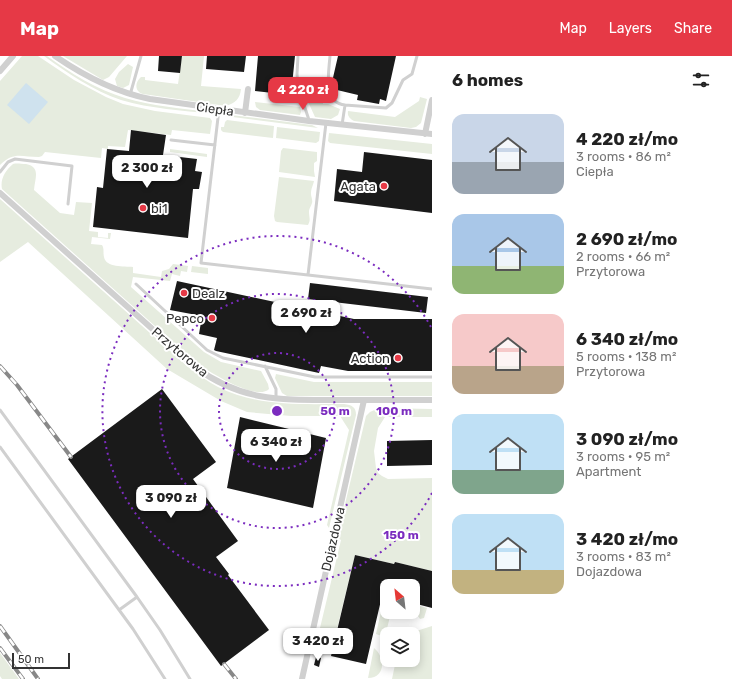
<!DOCTYPE html>
<html lang="en">
<head>
<meta charset="utf-8">
<style>
  :root { --surface:#fff; --page:#f6f6f6; --text:#222; --muted:#767676; --accent:#e63946 }
  body { margin:0; font-family:Rubik,sans-serif; background:var(--page); color:var(--text); height:100vh; display:flex; flex-direction:column; font-size:15px; white-space:nowrap }
  * { box-sizing:border-box; margin:0 }
  p { font-size:13px; color:var(--muted) }
  .icon { flex:none; width:22px; height:22px; fill:none; stroke:currentColor; stroke-width:2; stroke-linecap:round; stroke-linejoin:round }
  .map { position:relative; flex:1; overflow:hidden }
  .panel { display:flex; flex-direction:column; background:var(--surface); width:300px }
  .panel>* { flex:none }
  .needle { width:26px; rotate:332deg }
  .fabs { position:absolute; left:380px; top:523px; display:grid; gap:8px }
  .fabs a { display:grid; place-items:center; width:40px; height:40px; border-radius:8px; background:var(--surface); box-shadow:0 2px 10px #0003; font-size:20px }
  .scale { position:absolute; left:12px; bottom:10px; width:58px; box-sizing:border-box; padding-left:4px; border:2px solid #333; border-top:0; font-size:11px; line-height:14px; white-space:nowrap; color:#333; -webkit-text-stroke:3px #fff; paint-order:stroke }
  .price { position:absolute; translate:-50% -34px; padding:0 9px; border-radius:8px; background:#fff; color:#222; font-size:13px; line-height:26px; filter:drop-shadow(0 1px 2px #0008) }
  .price::after { content:''; position:absolute; left:50%; top:24px; width:12px; height:9px; margin-left:-6px; background:inherit; clip-path:polygon(0 0,100% 0,50% 100%) }
  .price.selected { background:var(--accent); color:#fff }
  ul { padding:0; list-style:none }
  li { display:flex; align-items:center; gap:12px; height:100px; padding:0 20px }
  li span { display:grid; place-items:center; flex:none; width:112px; height:80px; border-radius:12px; color:#555 }
  li>.icon { margin-inline-start:auto }
  span .icon { width:48px; height:48px; fill:#fffc; stroke-width:1 }
  li b { font-size:17px }
  h2 { display:flex; justify-content:space-between; align-items:center; height:48px; padding:0 20px; font-size:17px }
  header { display:flex; align-items:center; gap:24px; box-sizing:border-box; height:56px; padding:0 20px; background:var(--accent); color:#fff }
  header strong { font-size:19px }
  nav { display:flex; gap:22px; margin-inline-start:auto; font-size:14px }
  main { display:flex; flex:1; min-height:0 }
  .map>svg:first-child { display:block }
</style>
</head>
<body>
<header>
<strong>Map</strong>
<nav><a>Map</a><a>Layers</a><a>Share</a></nav>
</header>
<main>
<div class="map">
<svg width="432" height="623" viewBox="0 0 432 623">
  <rect width="100%" height="100%" fill="#fff"/>
  <!-- green -->
  <path fill="#e6ecdf" d="M22,0H38L74,24L106,41L123,48L155,55L210,62L212,65L210,78L172,74L171,79L128,74L125,91L108,90V93L102,92L101,102L45,96L42,100L39,101C21,101 14,95 0,109V25Z
    M44,0H47C70,17 98,34 125,42C152,50 180,52 207,56L212,58C182,54 151,53 121,44C94,35 67,17 44,0Z
    M63,0H127L109,21L103,24Z
    M182,0H204L201,30L241,33C240,43 235,47 226,50L143,38C134,35 135,26 141,21H145V24L178,28Z
    M324,0L321,32L323,48H328L340,53L338,59L331,63L315,61L305,39L320,41Z
    M128,8L133,11L129,29L123,32L117,30L115,23L119,16Z
    M420,41L427,43L421,67L416,71L411,72L354,65C350,63 347,60 348,55L395,61L419,45Z
    M255,46L300,51L301,56L300,59L260,54L256,51Z
    M231,59L312,69L318,72L225,60Z
    M227,64L274,70L273,82L223,76L221,74V71H224L225,66Z
    M277,71L320,76L319,85L316,87L276,82Z
    M329,77L432,88V98L330,87L328,85Z
    M283,92L317,96V105L314,107V115L315,121L279,116L281,95Z
    M170,93L207,98V101L170,96Z
    M13,108C17,107 21,108 26,108C41,111 35,122 34,134L60,157L74,159L76,146L92,147L89,175L98,176V181L108,182V177H111L110,183L92,181L91,188L102,189L103,191C104,194 103,197 104,201C106,212 124,210 133,211V217L161,221L162,215L169,213L173,208L188,210L187,216L181,215L180,220L172,218L170,225L133,221L131,231L204,296L221,306L261,315L268,328L269,333C256,346 206,314 194,305L2,133C0,123 5,115 13,108Z
    M279,121L314,125C313,130 311,132 311,138C311,141 313,144 312,147C311,151 309,152 309,156C309,161 311,164 308,169L277,166L275,165L274,160Z
    M0,143L188,311C198,318 208,326 218,331C258,351 302,348 344,348C352,349 356,351 356,359L329,472L327,469L349,374L340,360H291L247,356L221,345L167,313L28,186L0,206Z
    M192,210L208,212V218L191,216Z
    M276,318L314,326H432V340H287L282,337L275,322Z
    M379,352L432,353V361H385L378,372L374,395L376,412L378,417L382,420L388,423L432,422V515L395,506L394,508L355,499L336,577L320,572L341,484L337,482L366,360L370,356Z
    M384,542L387,543V556H391L385,581L376,578Z
    M420,550L427,552L424,562L420,563L418,560Z
    M399,556H412L409,562L404,563L400,560Z
    M432,570V623H392L396,604H413V578H407Z
    M374,592C386,602 385,622 368,622Z
    M0,597L19,623H2L0,620Z"/>
  <!-- water -->
  <path fill="#cfe2ee" d="M26,27L48,46L29,68L7,49Z"/>
  <!-- building -->
  <path fill="#1a1a1a" d="M159,0H182L180,17L158,15Z
    M207,0H246L244,16L206,13Z
    M258,0H295L291,39L255,35Z
    M338,0H396L386,45L380,43L379,48L357,44L358,39L337,34L332,26Z
    M131,74L166,79L163,99L197,103L195,115L202,116L199,133H193L188,182L93,171L97,131L103,132L107,93L129,95Z
    M364,96L432,104V157L334,145L337,113L362,116Z
    M177,225L354,263H432V315H348L321,310L319,317L216,295L214,294L217,282L199,278L202,260L170,254Z
    M310,227L428,241L426,257L308,243Z
    M162,333L216,406L193,423L238,485L216,501L229,518L228,519L269,574L221,610L68,403Z
    M240,361L326,382L313,452L227,432Z
    M432,384V409L387,410V385Z
    M355,499L394,508L395,506L432,515V552L413,547V530H387V541L382,540L366,608L331,600Z
    M316,601L321,602L319,611L314,609Z"/>
  <g fill="none" stroke-linecap="round" stroke-linejoin="round">
    <!-- service -->
    <path stroke="#d0d0d0" stroke-width="3" d="M298,0L297,18L298,31L309,64
      M330,0C329,15 322,47 345,49L386,52L392,47L403,24L412,18L417,0
      M130,39L141,0
      M219,53L201,207L308,219
      M326,67L308,219L432,233
      M342,69L345,49
      M171,84L215,89
      M0,116L8,106L15,103L72,110L68,148
      M136,228L207,294L223,302L315,321H432
      M265,310L276,333V342
      M0,354L137,541
      M0,391L133,573L165,623
      M119,554L137,541L160,574L190,623"/>
    <!-- minor -->
    <path stroke="#d0d0d0" stroke-width="6" d="M55,0C84,20 115,36 150,43L309,65L432,78
      M0,15L13,0
      M245,57L248,33
      M425,78L432,44
      M0,137L195,311C242,346 282,344 337,344C369,344 400,344 432,344
      M302,623L364,344"/>
    <defs>
      <path id="rail" d="M0,310L17,329L71,401
        M0,570L38,623
        M0,592L23,623
        M224,608L236,623"/>
    </defs>
    <!-- rail casing -->
    <use href="#rail" stroke="#888" stroke-width="4"/>
    <!-- rail -->
    <use href="#rail" stroke="#fff" stroke-width="2.5" stroke-dasharray="8" stroke-linecap="butt"/>
  </g>
  <!-- distance rings -->
  <g fill="none" stroke="#7b2cbf" stroke-width="2" stroke-dasharray="2 4">
    <circle cx="277" cy="355" r="58"/>
    <circle cx="277" cy="355" r="117"/>
    <path d="M432 437A175 175 0 1 1 432 273"/>
  </g>
  <!-- markers -->
  <g fill="#e63946" stroke="#fff" stroke-width="1.5">
    <circle cx="384" cy="130" r="4"/>
    <circle cx="143" cy="152" r="4"/>
    <circle cx="184" cy="237" r="4"/>
    <circle cx="212" cy="262" r="4"/>
    <circle cx="398" cy="302" r="4"/>
  </g>
  <g text-anchor="middle" dominant-baseline="central" stroke-width="4" stroke-linejoin="round" paint-order="stroke">
    <!-- street labels -->
    <g font-size="13" fill="#333" stroke="#fff">
      <text transform="translate(215 53) rotate(8)">Ciepła</text>
      <text transform="translate(180 296) rotate(40)">Przytorowa</text>
      <text transform="translate(333 483) rotate(-77)">Dojazdowa</text>
    </g>
    <!-- poi labels -->
    <g font-size="13" fill="#333" stroke="#fff" text-anchor="end">
      <text x="376" y="130">Agata</text>
      <text x="151" y="152" text-anchor="start">bi1</text>
      <text x="192" y="237" text-anchor="start">Dealz</text>
      <text x="204" y="262">Pepco</text>
      <text x="390" y="302">Action</text>
    </g>
  </g>
  <circle cx="277" cy="355" r="6" fill="#7b2cbf" stroke="#fff" stroke-width="2"/>
  <g font-size="12" text-anchor="middle" font-weight="bold" fill="#7b2cbf" stroke="#fff" stroke-width="4" stroke-linejoin="round" paint-order="stroke">
    <text x="335" y="359">50 m</text>
    <text x="394" y="359">100 m</text>
    <text x="401" y="483">150 m</text>
  </g>
</svg>
<div class="fabs">
<a><svg class="needle" viewBox="-14 -14 28 28"><path d="M0-13l5 13h-10z" fill="#e53935"/><path d="M0 13l5-13h-10z" fill="#767676"/></svg></a>
<a><svg class="icon" aria-label="layers" viewBox="0 0 24 24"><path d="M12 4l9 5-9 5-9-5zM3 14l9 5 9-5"/></svg></a>
</div>
<div class="scale">50 m</div>
<b class="price selected" style="left:303px;top:55px">4 220 zł</b>
<b class="price" style="left:147px;top:133px">2 300 zł</b>
<b class="price" style="left:306px;top:278px">2 690 zł</b>
<b class="price" style="left:276px;top:407px">6 340 zł</b>
<b class="price" style="left:171px;top:463px">3 090 zł</b>
<b class="price" style="left:318px;top:606px">3 420 zł</b>
</div>
<section class="panel">
<h2>6 homes<svg class="icon" aria-label="filters" viewBox="0 0 24 24"><path d="M4 7h16M4 17h16"/><circle cx="9" cy="7" r="2"/><circle cx="15" cy="17" r="2"/></svg></h2>
<ul>
<li><span style="background:linear-gradient(#c9d6e8 60%,#9aa5b1 0)"><svg class="icon" aria-label="home" viewBox="0 0 24 24"><path d="M3 11l9-7 9 7M6 9v11h12V9"/></svg></span><div><b>4 220 zł/mo</b><p>3 rooms · 86 m²</p><p>Ciepła</p></div></li>
<li><span style="background:linear-gradient(#a9c7e8 65%,#8fb573 0)"><svg class="icon" aria-label="home" viewBox="0 0 24 24"><path d="M3 11l9-7 9 7M6 9v11h12V9"/></svg></span><div><b>2 690 zł/mo</b><p>2 rooms · 66 m²</p><p>Przytorowa</p></div></li>
<li><span style="background:linear-gradient(#f6c9c9 65%,#b9a48a 0)"><svg class="icon" aria-label="home" viewBox="0 0 24 24"><path d="M3 11l9-7 9 7M6 9v11h12V9"/></svg></span><div><b>6 340 zł/mo</b><p>5 rooms · 138 m²</p><p>Przytorowa</p></div></li>
<li><span style="background:linear-gradient(#bfe0f5 70%,#7fa58c 0)"><svg class="icon" aria-label="home" viewBox="0 0 24 24"><path d="M3 11l9-7 9 7M6 9v11h12V9"/></svg></span><div><b>3 090 zł/mo</b><p>3 rooms · 95 m²</p><p>Apartment</p></div></li>
<li><span style="background:linear-gradient(#bfe0f5 70%,#c2b280 0)"><svg class="icon" aria-label="home" viewBox="0 0 24 24"><path d="M3 11l9-7 9 7M6 9v11h12V9"/></svg></span><div><b>3 420 zł/mo</b><p>3 rooms · 83 m²</p><p>Dojazdowa</p></div></li>
</ul>
</section>
</main>
</body>
</html>
